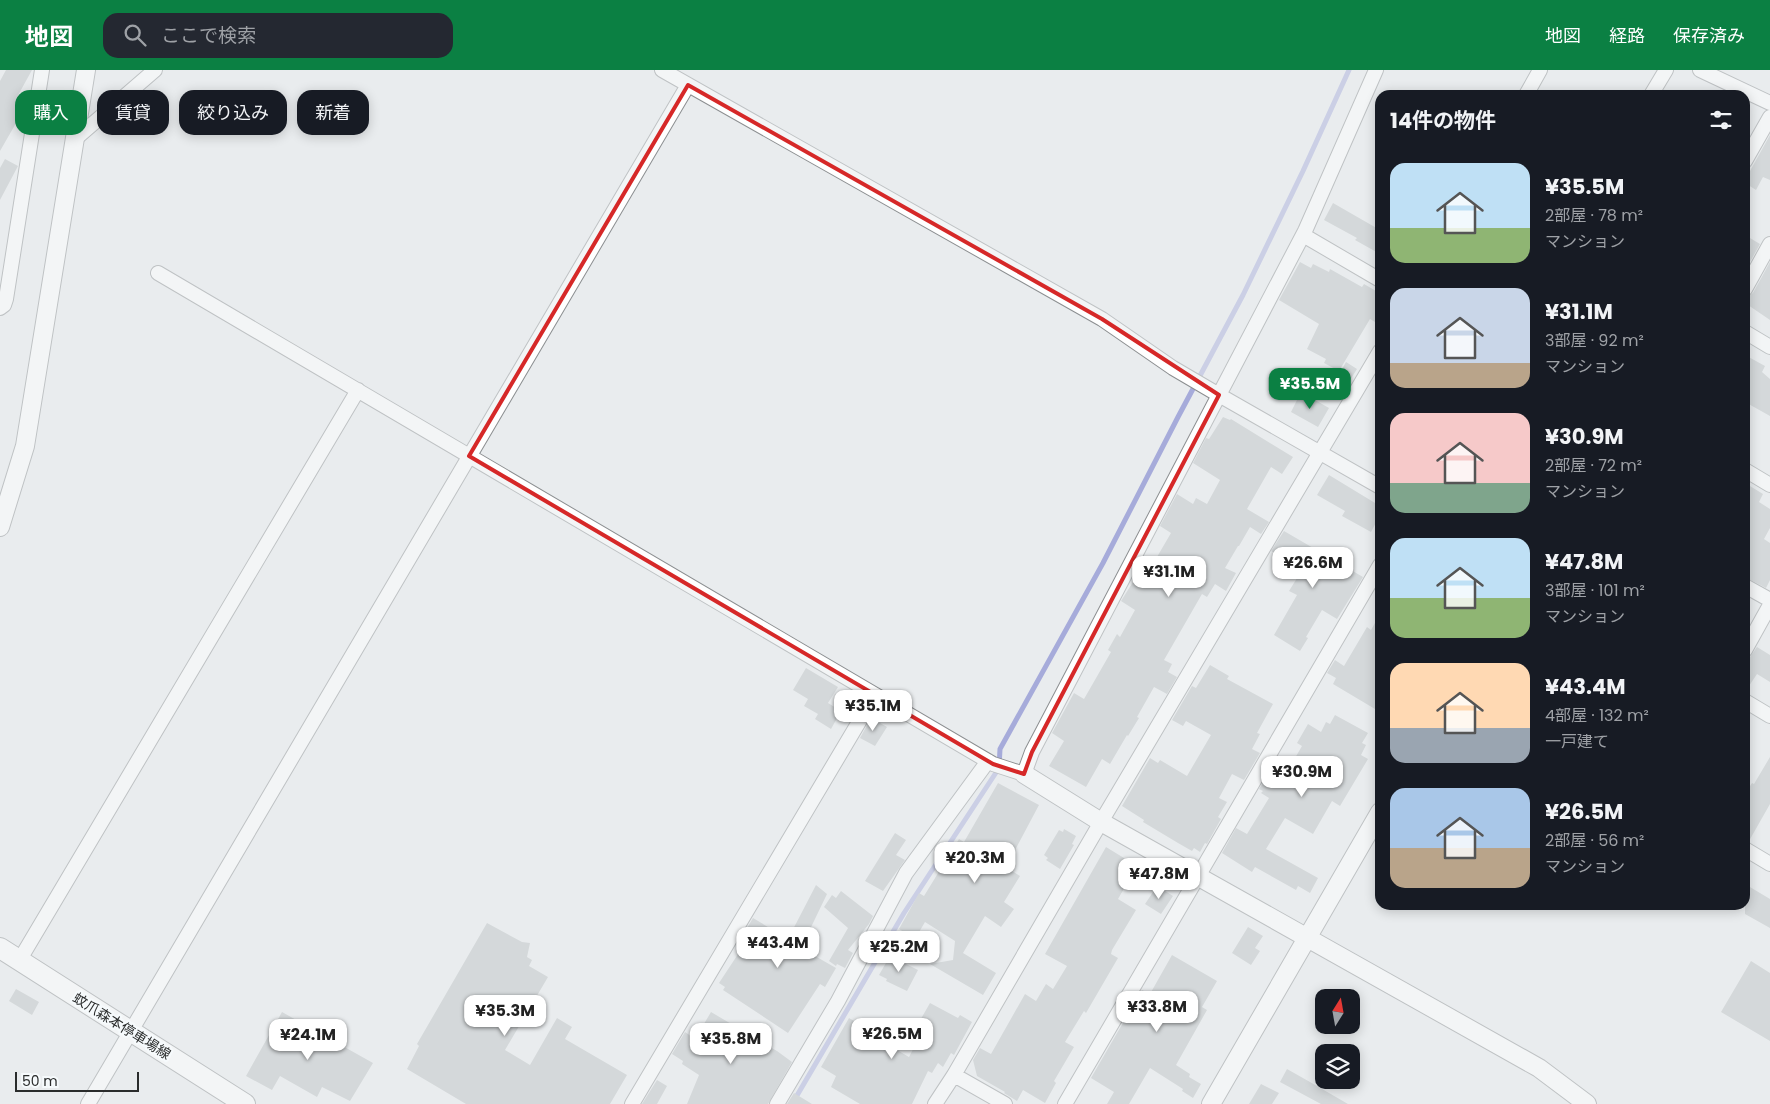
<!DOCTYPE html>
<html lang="ja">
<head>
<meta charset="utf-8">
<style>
  :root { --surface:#171b24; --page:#242831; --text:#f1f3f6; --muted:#9ea1a6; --accent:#0b8043 }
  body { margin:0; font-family:Poppins,"Noto Sans JP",sans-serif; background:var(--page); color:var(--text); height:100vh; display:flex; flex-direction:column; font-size:19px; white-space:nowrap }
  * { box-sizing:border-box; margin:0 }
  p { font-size:16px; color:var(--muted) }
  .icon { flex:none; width:28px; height:28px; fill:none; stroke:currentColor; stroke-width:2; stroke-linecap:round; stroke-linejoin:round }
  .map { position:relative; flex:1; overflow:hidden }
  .drawer { position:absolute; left:1375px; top:20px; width:375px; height:820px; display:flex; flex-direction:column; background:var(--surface); border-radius:15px; box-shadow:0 2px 12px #0003 }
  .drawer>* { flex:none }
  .banner { position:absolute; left:15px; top:20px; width:475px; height:45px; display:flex; gap:10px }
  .needle { width:32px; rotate:11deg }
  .tools { position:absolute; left:1315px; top:919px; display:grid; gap:10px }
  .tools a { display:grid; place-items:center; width:45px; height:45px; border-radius:10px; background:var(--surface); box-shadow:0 2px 12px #0003; font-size:25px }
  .scale { position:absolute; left:15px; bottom:12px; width:124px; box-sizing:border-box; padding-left:5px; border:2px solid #2a2c2c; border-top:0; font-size:14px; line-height:18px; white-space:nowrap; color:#2a2c2c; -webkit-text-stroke:4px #f6fafc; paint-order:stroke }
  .price { position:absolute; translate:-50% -42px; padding:0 11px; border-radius:10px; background:#fff; color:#222; font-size:16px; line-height:32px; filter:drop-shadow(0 1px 2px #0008) }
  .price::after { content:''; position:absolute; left:50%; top:30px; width:15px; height:11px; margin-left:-8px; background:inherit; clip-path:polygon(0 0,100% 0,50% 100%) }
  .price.current { background:var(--accent); color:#fff }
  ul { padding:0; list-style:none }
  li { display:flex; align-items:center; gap:15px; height:125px; padding:0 15px }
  li span { display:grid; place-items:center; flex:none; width:140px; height:100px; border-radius:15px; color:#555 }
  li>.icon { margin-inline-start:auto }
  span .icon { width:60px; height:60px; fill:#fffc; stroke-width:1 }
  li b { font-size:21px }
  h2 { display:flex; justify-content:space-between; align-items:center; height:60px; padding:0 15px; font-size:21px }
  .chip { padding:0 18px; border-radius:15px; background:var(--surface); box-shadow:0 2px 12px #0003; font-size:18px; line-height:45px }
  .chip.current { background:var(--accent); color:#fff }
  header { display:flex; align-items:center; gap:30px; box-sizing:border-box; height:70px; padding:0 25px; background:var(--accent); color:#fff }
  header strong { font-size:24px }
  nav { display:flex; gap:28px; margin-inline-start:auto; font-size:18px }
  .search { width:350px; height:45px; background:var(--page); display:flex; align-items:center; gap:12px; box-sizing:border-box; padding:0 18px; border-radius:15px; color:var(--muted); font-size:19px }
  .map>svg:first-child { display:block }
</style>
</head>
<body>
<header>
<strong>地図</strong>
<div class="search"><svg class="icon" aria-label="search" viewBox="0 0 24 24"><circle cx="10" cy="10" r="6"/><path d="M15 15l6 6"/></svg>ここで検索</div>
<nav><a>地図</a><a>経路</a><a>保存済み</a></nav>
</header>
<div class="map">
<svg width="1770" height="1034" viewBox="0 0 1770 1034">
  <rect width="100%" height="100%" fill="#e9ecee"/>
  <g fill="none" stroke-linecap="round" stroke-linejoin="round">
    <!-- stream -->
    <path stroke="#a6abda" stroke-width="5" d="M792,1034L904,843L999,698L1000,679L1103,493L1178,347L1243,225L1303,101L1349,0"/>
  </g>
  <!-- building -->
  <path fill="#bbbfc0" d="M6,0H32L16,29L27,34L0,81V11Z
    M1770,65V110L1763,107L1756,120L1745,113V110Z
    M5,89L18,96L0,130V98Z
    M1333,133L1380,160V184L1355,170L1357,168L1324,150Z
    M1745,165L1760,174L1745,201Z
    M1300,192L1311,198L1313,194L1329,202L1330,199L1362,217L1364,214L1376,221L1375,223L1380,226V255L1370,249L1339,301L1324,293L1326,289L1307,279L1319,254L1279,230Z
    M1770,192V250L1745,233V228L1753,223Z
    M1745,285L1765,296L1762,302L1770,309V346L1745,332Z
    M1346,292L1357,299L1350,310L1340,303Z
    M1301,322L1329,338L1318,357L1291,342Z
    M1223,347L1230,350L1231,349L1293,387L1282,404L1271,397L1247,439L1269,452L1261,464L1250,457L1239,476H1238L1225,498L1236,503L1226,521L1215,514L1207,527L1202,524L1164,590L1172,594L1168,602L1177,607L1167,624L1154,617L1137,647L1139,648L1128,666L1127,665L1110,694L1102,689L1086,717L1049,696L1064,671L1052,663L1074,623L1084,629L1111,582L1108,580L1117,564L1120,567L1135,540L1121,531L1133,512L1140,516L1171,463L1160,456L1177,424L1193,434L1196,428L1207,434L1220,410L1193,393L1206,368L1209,369Z
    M1329,405L1380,436V445L1371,462L1342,446L1345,441L1317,425Z
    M1745,413L1763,424L1759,432L1770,439V458L1764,469L1770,473V510L1766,518L1745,507Z
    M1284,461L1363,507L1337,549L1322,540L1306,567L1308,568L1300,581L1274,565L1297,525L1289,521L1302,500L1271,481Z
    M1380,544V642L1333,614L1336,608L1327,603L1335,590L1344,596L1367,557L1371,560Z
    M1757,577L1770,585V612L1757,604L1745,622V589L1750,587Z
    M1210,595L1229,606L1227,609L1273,634L1257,663L1260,664L1252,679L1260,683L1244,710L1232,704L1219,728L1227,732L1218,747L1221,749L1207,774L1205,773L1200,782L1194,778L1192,781L1178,773L1143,752L1144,750L1122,736L1150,688L1158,693L1160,690L1187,706L1211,665L1186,651L1183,656L1172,650L1192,616L1196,618Z
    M806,598L838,617L828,633L841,641L831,659L815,649L818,644L804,636L808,629L793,620Z
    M1335,645L1368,663L1362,673L1366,675L1361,685L1368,689L1340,736L1332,731L1313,764L1285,748L1266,779L1318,808L1310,823L1298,816L1296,820L1255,797L1252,802L1222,783L1236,758L1247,764L1269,728L1261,723L1263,721L1259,719L1267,706L1280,714L1302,676L1297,673L1308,654L1321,662L1326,652L1330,654Z
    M871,648L887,657L875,676L860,668Z
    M1770,687V734L1749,771L1745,770V724L1752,713L1754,714Z
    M998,713L1039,735L1006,797L1020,806L1004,832L1014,839L1001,857L985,846L963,883L996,903L983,925L930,894L953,890L955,871L925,852L915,869L899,859L919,823L924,826L959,769L964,772Z
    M1064,759L1076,766L1072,774L1074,775L1060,799L1046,790L1048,788L1044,785L1059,760L1063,762Z
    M895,763L906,770L896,785L905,790L883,821L865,811Z
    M1106,777L1137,796L1118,829L1136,840L1112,880L1111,884L1118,888L1086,943L1084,941L1065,972L1074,977L1054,1011L1056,1013L1045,1033L1023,1020L1017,1031L1004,1023L1005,1022L977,1006L973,990L980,978L991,984L1025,924L1036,931L1046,914L1053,919L1067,896L1045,884Z
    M1745,814L1770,829V858L1745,844Z
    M816,815L827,824L801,878L836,898L825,917L820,914L788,963L723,920L725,917L719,913L746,872L741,868L753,848L788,869Z
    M1157,816L1173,826L1161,844L1145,834Z
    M841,821L873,846L869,854L848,880L853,883L845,898L837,894L836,896L829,891L848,858L824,837L832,825L836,828Z
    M487,853L522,872L530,873L527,887L532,890L529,896L548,907L505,980L530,995L557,948L572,957L565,969L627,1005L610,1034H466L407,999L419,976L417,974Z
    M1248,857L1263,866L1255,878L1260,881L1251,895L1232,883Z
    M1172,885L1217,911L1202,937L1207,940L1176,995L1190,1004L1189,1007L1201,1014L1193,1028L1182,1021L1183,1019L1150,998L1129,1034H1107L1114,1022L1091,1008L1142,920L1150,924Z
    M890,886L918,900L907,921L886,911L887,909L879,905Z
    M1751,891L1770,903V971L1721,942Z
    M16,919L39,932L32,945L9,931Z
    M930,933L958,948L960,945L972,952L954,985L951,983L943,997L938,993L932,1003L928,1001L912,1034H860L831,1017L836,1006L821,997L849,948L861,955L859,958L909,987L924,958L918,954Z
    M282,942L373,993L350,1031L322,1017L317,1027L280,1006L272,1020L246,1006Z
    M711,942L777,981L792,992L768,1034H687L699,1005L682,994L683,991L672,984L685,962L695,969Z
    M1287,999L1310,1012L1348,1034H1321L1280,1012Z
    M657,1010L667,1016L657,1034H642Z
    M1261,1014L1279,1023L1272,1034H1249Z
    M794,1023L812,1034H787Z"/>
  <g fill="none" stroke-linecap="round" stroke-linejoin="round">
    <defs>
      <path id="minor" d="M1376,0L1305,161L1219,325L1380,417
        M1700,0L1770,33
        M1526,25L1540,0
        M1651,25L1666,0
        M74,70L155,0
        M1745,91L1770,47
        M1303,165L1380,210
        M158,203L993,694L1024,704L1032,682L1219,325L1173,298L1102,249L662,0
        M1745,219L1770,174
        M0,238L4,235L6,229L42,0
        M1745,262L1770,277
        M1745,400L1770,415
        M1745,516L1770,530
        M1745,580L1770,535
        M1745,631L1770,646
        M1745,779L1770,794
        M19,891L358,320
        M954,1005L1005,1034
        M88,1034L688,15
        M632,1034L875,625
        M777,1034L838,931L906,803L988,691
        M935,1034L954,1005L1101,752L1380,281
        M1065,1034L1380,495"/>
      <path id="tertiary" d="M0,457L25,376L86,0
        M1024,704L1101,752L1539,998L1587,1034
        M1211,1034L1380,742"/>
      <path id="secondary" d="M0,878L245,1034"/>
    </defs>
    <!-- minor casing -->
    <use href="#minor" stroke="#8c8f91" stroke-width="16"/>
    <!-- tertiary casing -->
    <use href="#tertiary" stroke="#8c8f91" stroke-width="20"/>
    <!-- secondary casing -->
    <use href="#secondary" stroke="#8c8f91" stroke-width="22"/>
    <!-- minor -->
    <use href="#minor" stroke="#fff" stroke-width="14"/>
    <!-- tertiary -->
    <use href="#tertiary" stroke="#fff" stroke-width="18"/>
    <!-- secondary -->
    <use href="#secondary" stroke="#fff" stroke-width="20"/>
  </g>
  <!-- marked area -->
  <path d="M0 0H1770V1034H0ZM688,15L1102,249L1219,325L1032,682L1024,704L993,694L469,386Z" fill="#e9ecee" fill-opacity=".55" fill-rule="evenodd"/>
  <path fill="none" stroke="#d62828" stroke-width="4" stroke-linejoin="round" d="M688,15L1102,249L1219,325L1032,682L1024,704L993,694L469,386Z"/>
  <g text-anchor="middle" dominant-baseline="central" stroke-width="4.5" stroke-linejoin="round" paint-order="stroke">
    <!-- street labels -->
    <g font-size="14" fill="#2a2c2c" stroke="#f6fafc">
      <text transform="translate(122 956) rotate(32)">蚊爪森本停車場線</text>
    </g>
  </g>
</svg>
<div class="tools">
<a><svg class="needle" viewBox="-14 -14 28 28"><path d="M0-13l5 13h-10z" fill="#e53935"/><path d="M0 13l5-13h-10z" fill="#9ea1a6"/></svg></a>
<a><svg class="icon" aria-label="layers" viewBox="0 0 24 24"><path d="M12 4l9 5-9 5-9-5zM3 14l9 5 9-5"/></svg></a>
</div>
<div class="scale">50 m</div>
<b class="price current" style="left:1310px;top:340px">¥35.5M</b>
<b class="price" style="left:1313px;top:519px">¥26.6M</b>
<b class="price" style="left:1169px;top:528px">¥31.1M</b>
<b class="price" style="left:873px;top:662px">¥35.1M</b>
<b class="price" style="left:1302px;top:728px">¥30.9M</b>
<b class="price" style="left:975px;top:814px">¥20.3M</b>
<b class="price" style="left:1159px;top:830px">¥47.8M</b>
<b class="price" style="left:778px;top:899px">¥43.4M</b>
<b class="price" style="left:899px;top:903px">¥25.2M</b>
<b class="price" style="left:1157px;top:963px">¥33.8M</b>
<b class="price" style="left:505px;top:967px">¥35.3M</b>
<b class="price" style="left:892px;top:990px">¥26.5M</b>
<b class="price" style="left:308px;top:991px">¥24.1M</b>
<b class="price" style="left:731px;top:995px">¥35.8M</b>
<div class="banner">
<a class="chip current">購入</a>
<a class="chip">賃貸</a>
<a class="chip">絞り込み</a>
<a class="chip">新着</a>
</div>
<section class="drawer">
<h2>14件の物件<svg class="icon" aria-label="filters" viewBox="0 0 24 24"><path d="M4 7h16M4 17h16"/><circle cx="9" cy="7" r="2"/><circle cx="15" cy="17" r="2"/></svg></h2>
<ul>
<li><span style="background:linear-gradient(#bfe0f5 65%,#8fb573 0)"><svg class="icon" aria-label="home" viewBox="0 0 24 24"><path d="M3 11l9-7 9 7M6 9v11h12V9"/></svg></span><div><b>¥35.5M</b><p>2部屋 · 78 m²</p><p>マンション</p></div></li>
<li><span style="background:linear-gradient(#c9d6e8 75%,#b9a48a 0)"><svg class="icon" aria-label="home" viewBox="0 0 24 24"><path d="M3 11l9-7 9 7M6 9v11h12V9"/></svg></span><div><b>¥31.1M</b><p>3部屋 · 92 m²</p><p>マンション</p></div></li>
<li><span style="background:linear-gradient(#f6c9c9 70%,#7fa58c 0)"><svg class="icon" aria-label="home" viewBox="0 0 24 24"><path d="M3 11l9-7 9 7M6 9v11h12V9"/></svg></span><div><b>¥30.9M</b><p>2部屋 · 72 m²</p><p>マンション</p></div></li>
<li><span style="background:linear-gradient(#bfe0f5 60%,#8fb573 0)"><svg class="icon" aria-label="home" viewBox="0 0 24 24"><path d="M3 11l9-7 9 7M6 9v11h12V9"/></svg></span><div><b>¥47.8M</b><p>3部屋 · 101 m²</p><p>マンション</p></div></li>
<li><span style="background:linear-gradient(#ffd9b3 65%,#9aa5b1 0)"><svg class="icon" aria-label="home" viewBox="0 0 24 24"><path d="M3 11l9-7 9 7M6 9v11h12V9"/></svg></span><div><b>¥43.4M</b><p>4部屋 · 132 m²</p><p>一戸建て</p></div></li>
<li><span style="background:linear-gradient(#a9c7e8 60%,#b9a48a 0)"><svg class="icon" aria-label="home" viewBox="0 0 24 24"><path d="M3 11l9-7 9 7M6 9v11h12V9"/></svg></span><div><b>¥26.5M</b><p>2部屋 · 56 m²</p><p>マンション</p></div></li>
</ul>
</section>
</div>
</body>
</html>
